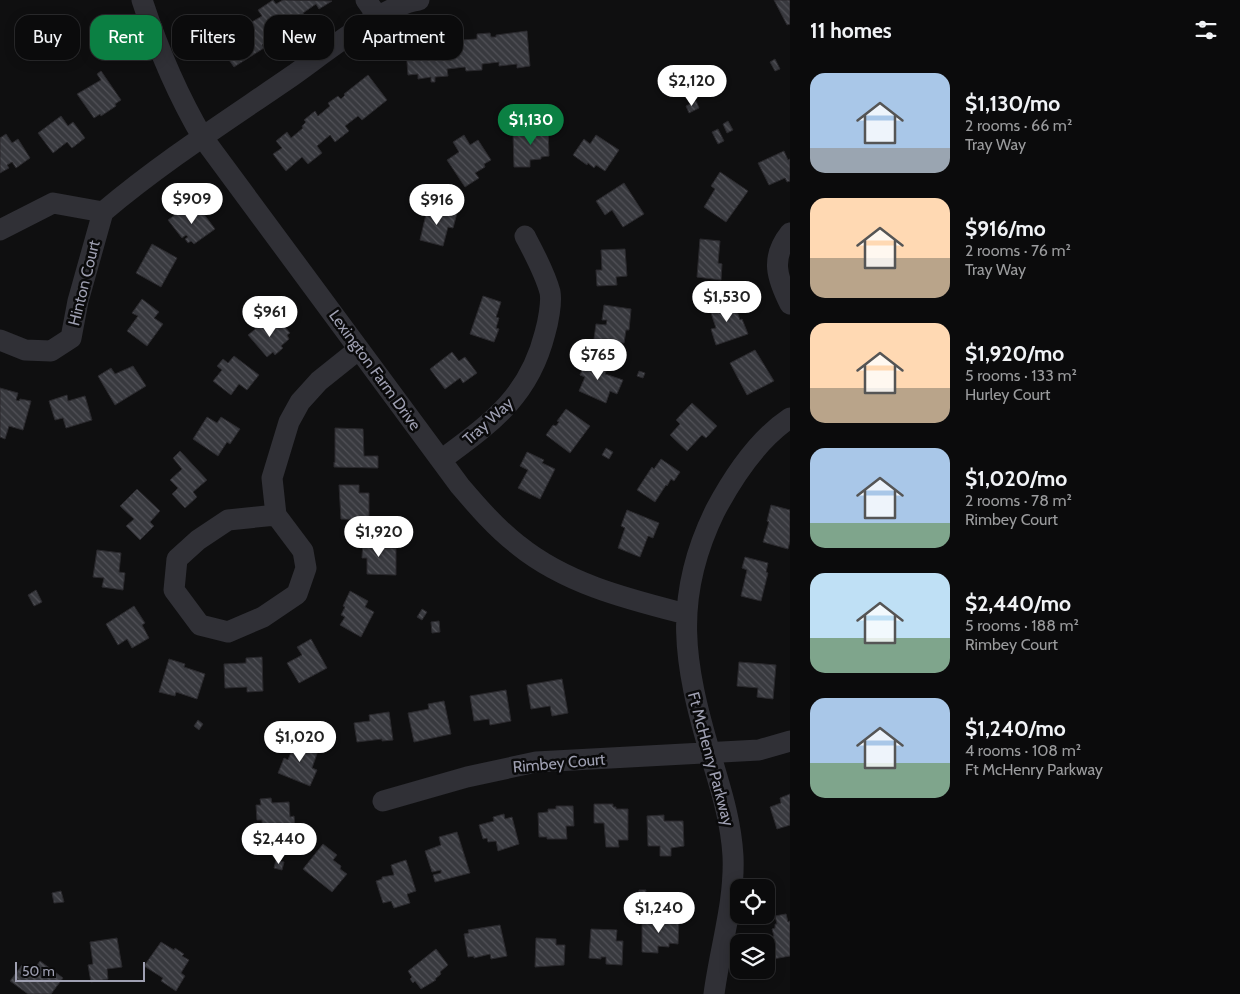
<!DOCTYPE html>
<html lang="en">
<head>
<meta charset="utf-8">
<style>
  :root { --surface:#0b0b0c; --page:#19191a; --text:#f1f3f6; --muted:#9a9b9d; --line:#2b2b2d; --accent:#0b8043 }
  body { margin:0; font-family:Cabin,sans-serif; background:var(--page); color:var(--text); height:100vh; display:flex; flex-direction:column; font-size:19px; white-space:nowrap }
  * { box-sizing:border-box; margin:0 }
  p { font-size:16px; color:var(--muted) }
  .icon { flex:none; width:28px; height:28px; fill:none; stroke:currentColor; stroke-width:2; stroke-linecap:round; stroke-linejoin:round }
  .map { position:relative; flex:1; overflow:hidden }
  .details { display:flex; flex-direction:column; background:var(--surface); width:450px }
  .details>* { flex:none }
  .top-card { position:absolute; left:15px; top:15px; width:475px; height:45px; display:flex; gap:10px }
  .fabs { position:absolute; left:730px; top:879px; display:grid; gap:10px }
  .fabs a { display:grid; place-items:center; width:45px; height:45px; border-radius:10px; background:var(--surface); box-shadow:0 2px 12px #0003,0 0 0 1px var(--line); font-size:25px }
  .scale { position:absolute; left:15px; bottom:12px; width:130px; box-sizing:border-box; padding-left:5px; border:2px solid #9fa0b2; border-top:0; font-size:14px; line-height:18px; white-space:nowrap; color:#9fa0b2; -webkit-text-stroke:4px #0a0a0b; paint-order:stroke }
  .price { position:absolute; translate:-50% -42px; padding:0 11px; border-radius:18px; background:#fff; color:#222; font-size:16px; line-height:32px; filter:drop-shadow(0 1px 2px #0008) }
  .price::after { content:''; position:absolute; left:50%; top:30px; width:15px; height:11px; margin-left:-8px; background:inherit; clip-path:polygon(0 0,100% 0,50% 100%) }
  .price.on { background:var(--accent); color:#fff }
  ul { padding:0; list-style:none }
  li { display:flex; align-items:center; gap:15px; height:125px; padding:0 20px }
  li span { display:grid; place-items:center; flex:none; width:140px; height:100px; border-radius:15px; color:#555 }
  li>.icon { margin-inline-start:auto }
  span .icon { width:60px; height:60px; fill:#fffc; stroke-width:1 }
  li b { font-size:21px }
  h2 { display:flex; justify-content:space-between; align-items:center; height:60px; padding:0 20px; font-size:21px }
  .tag { padding:0 18px; border-radius:15px; background:var(--surface); box-shadow:0 2px 12px #0003,0 0 0 1px var(--line); font-size:18px; line-height:45px }
  .tag.on { background:var(--accent); color:#fff }
  main { display:flex; flex:1; min-height:0 }
  .map>svg:first-child { display:block }
</style>
</head>
<body>
<main>
<div class="map">
<svg width="790" height="994" viewBox="0 0 790 994">
  <defs>
    <pattern id="building-back-hatch" width="6" height="6" patternUnits="userSpaceOnUse" patternTransform="scale(1.25)"><rect width="6" height="6" fill="#38393e"/><path d="M-1 5l2 2M0 0l6 6M5-1l2 2" fill="none" stroke="#525258"/></pattern>
  </defs>
  <rect width="100%" height="100%" fill="#0f0f10"/>
  <!-- building -->
  <path fill="url(#building-back-hatch)" stroke="#2a292d" d="M273,0L276,4L283,0L332,1L319,9L316,4L303,13L304,15L299,18L302,22L291,29L289,27L277,35L279,38L268,46L265,43L262,45L264,48L234,67L220,47L223,45L218,36L229,29L231,33L244,24L245,26L262,16L258,10Z
    M774,0H790V24L787,25Z
    M527,31L530,66L517,68V64L499,66V62L482,64V70L466,71L465,67L447,69L448,76L435,77V82H431V77L418,79V74L408,75L406,49H414L413,43L428,42V46L443,45V40L456,39V44L462,43V40L477,39V34L490,33L491,37H496V35Z
    M775,59L780,69L775,71L770,62Z
    M101,71L121,100L115,104L116,106L101,116L100,114L94,118L77,94L101,80L97,74Z
    M368,75L387,100L362,120L358,116L345,126L349,131L335,142L330,135L317,146L322,153L308,164L302,157L286,171L273,154L282,148L276,141L287,132L291,138L303,128L302,126L306,122L304,120L315,111L318,116L330,106L328,103L338,96L341,99L345,95L344,94Z
    M696,101L699,108L689,113L686,106Z
    M61,116L68,126L73,122L85,138L72,148L67,142L53,153L38,133Z
    M728,121L733,130L727,133L723,124Z
    M538,125H548L549,156L541,157V159L530,160V167H514L513,133L539,132Z
    M718,129L724,141L718,144L712,132Z
    M6,134L12,143L18,139L30,158L16,168L12,162L7,165L9,168L0,173V138Z
    M464,135L470,145L478,140L491,160L484,164L485,167L475,173L479,178L465,187L447,160L459,152L453,142Z
    M596,135L619,150L605,171L596,165L594,168L588,163L587,165L573,155L584,139L590,144Z
    M784,151L788,160L790,159V181L787,182L785,178L769,185L758,163Z
    M720,172L748,191L726,222L704,207L715,189L711,186Z
    M624,183L644,214L623,227L612,210L605,215L596,201Z
    M197,205L215,229L194,244L191,241L188,243L185,239L188,237L186,235L182,238L168,220L182,210L186,216L190,214L188,212Z
    M439,208L457,213L453,228L448,227L443,246L420,240L427,210L438,212Z
    M700,239L720,241L718,263L722,264L721,280L697,277Z
    M152,244L177,258L161,287L136,273Z
    M625,249L627,276L616,277L617,285L597,286L596,270H602L601,250Z
    M483,296L501,302L496,317L499,318L496,328L499,329L494,342L470,334Z
    M142,299L159,312L154,318L163,324L147,346L127,331L138,316L132,313Z
    M733,299L740,320L742,319L748,334L716,345L711,329L716,328L709,307Z
    M604,305L631,309L629,330H626L624,343L594,339L596,324L606,325L607,320H602Z
    M265,321L271,328L280,321L290,333L287,335L289,339L281,346L283,348L275,355L273,352L267,357L248,335Z
    M755,350L774,381L747,395L730,363Z
    M452,352L459,361L465,357L477,373L463,383L460,378L445,389L430,369Z
    M234,356L259,375L247,390L239,384L231,395L213,381L222,370L217,366L223,359L228,363Z
    M587,358L608,367L605,374L623,380L617,394L610,391L606,403L579,391L585,377L580,375Z
    M133,366L146,386L115,405L98,376L111,368L115,374Z
    M639,371L645,373L643,378L637,376Z
    M0,388L18,393L16,400L19,401L20,399L31,401L23,430L9,426L5,439L0,437Z
    M67,395L68,401L85,396L92,420L66,428L63,418L55,420L49,401Z
    M692,403L717,426L706,438L702,435L687,451L670,435L680,424L676,420Z
    M566,409L590,426L570,453L546,435L553,425L556,426L559,422L557,421Z
    M207,417L217,423L221,417L240,429L230,444L227,442L218,456L193,439Z
    M335,428L363,429L364,456H378V468L334,467V462L335,463Z
    M606,448L613,452L609,459L602,455Z
    M180,451L207,480L193,492L197,497L185,508L172,494L178,488L170,480L182,469L173,458Z
    M527,452L544,460L542,463L555,469L540,499L518,488L528,470L520,466Z
    M661,459L680,472L674,481L671,479L667,486L666,485L655,502L637,490L652,467L654,469Z
    M339,485H359V493H369V520L341,519Z
    M137,489L160,511L150,522L154,526L140,540L126,526L134,519L120,506Z
    M771,505L790,510V541L788,549L763,542L769,522L767,521Z
    M627,510L659,523L653,538L648,536L640,557L618,548L625,528L621,526Z
    M363,540H385V548H396V575L367,574V558H362Z
    M97,550L121,553L119,572L125,573L123,590L102,587L104,578L93,577Z
    M745,557L768,563L766,572L768,573L761,601L741,596L747,570L742,568Z
    M36,590L42,602L34,606L28,595Z
    M350,591L368,601L365,607L374,612L361,637L340,625L345,617L341,615L345,607L343,606Z
    M134,606L145,623L142,625L149,638L132,648L127,639L118,645L106,624Z
    M422,609L427,612L422,620L417,617Z
    M439,621L440,632L432,633L431,622Z
    M311,639L327,668L299,683L287,663L302,655L297,647Z
    M262,657L263,691L247,692V687L225,688L224,664L246,663V658Z
    M169,659L185,664L184,667L205,674L197,699L176,692L175,696L159,692Z
    M739,662L776,665L773,699L757,697L758,688L737,686Z
    M562,679L568,713L552,716L550,706L531,709L527,685Z
    M506,690L511,721L490,725L489,719L474,721L470,696Z
    M444,701L451,734L414,742L408,713L429,709L428,704Z
    M389,712L393,740L382,741V739L357,742L354,723L370,721L369,715Z
    M198,720L203,724L199,730L194,726Z
    M296,739L319,748L312,768L317,770L310,786L278,773L284,758L288,760Z
    M790,794V825L777,829L770,807L781,803L780,798Z
    M271,798L272,803L289,802L290,817L294,816L295,828H291L292,837L263,839L262,820H257L256,805H261L260,799Z
    M594,804H613V807H616V809H628V840H618L619,847H606L604,823H594Z
    M556,806H573L574,826H566L567,839H547V837H539L538,813L548,812V809H556Z
    M504,814L505,819L512,817L519,844L498,851L496,841L488,842L487,838L483,839L479,825L494,821L493,817Z
    M664,815V821H683L684,846L671,848V856H660V846H648L647,816Z
    M457,832L470,873L435,882L433,875L441,873V870L432,872L425,851L441,845L439,837Z
    M323,844L337,855L333,860L341,866L340,869L347,874L332,892L303,869Z
    M276,860L284,862L282,870L274,868Z
    M406,860L416,891L407,894L410,903L394,908L391,901L383,903L376,881L382,879V877L394,875L391,865Z
    M639,890H646L645,898H638Z
    M61,891L64,902L54,903L52,893Z
    M786,914L788,922L790,921V956L773,959L769,937L774,936L772,929L775,928V924H777L775,916Z
    M642,918L679,919L678,944L669,943V947L658,946V953L642,952Z
    M500,925L507,956L491,959L490,954L474,958V956L468,957L464,934L469,933L468,930Z
    M591,929L617,930L616,941H623L622,965L606,964V957H601V959L589,958Z
    M117,938L122,967L107,969L108,979L91,982L88,965L93,964L90,942Z
    M536,938L556,939V945H565L564,965L535,967Z
    M161,942L174,950L175,948L184,954L182,956L189,960L181,973L185,976L176,991L161,981L163,978L144,966Z
    M436,949L448,965L440,972L441,974L435,979L436,980L421,989L415,981L413,983L410,979L412,977L408,971Z
    M40,961L63,978L51,994H28L10,981L22,965L32,972Z"/>
  <g fill="none" stroke-linecap="round" stroke-linejoin="round">
    <!-- minor -->
    <path stroke="#303036" stroke-width="21" d="M142,0C158,49 177,94 203,138L460,486C478,507 496,528 518,545C566,584 628,599 686,614
      M366,0L378,17
      M103,212C162,162 228,120 292,76C322,55 385,4 419,0
      M0,230L53,203L103,212L78,301L71,338L51,351L25,350L0,340
      M790,233C770,258 777,278 790,304
      M441,460C491,423 529,397 545,333C548,323 552,302 550,292C545,273 534,253 525,236
      M276,515L303,551L306,568L297,594L263,617L228,632L200,625L174,590L177,559L198,540L228,520Z
      M276,515L272,478L289,422L300,402L319,381L359,349
      M383,801L467,777L536,762L759,750L790,741
      M714,994C720,948 735,902 733,856C731,820 720,787 710,753C684,664 672,599 715,511C733,477 757,440 790,418"/>
  </g>
  <g text-anchor="middle" dominant-baseline="central" stroke-width="5" stroke-linejoin="round" paint-order="stroke">
    <!-- street labels -->
    <g font-size="16" fill="#9fa0b2" stroke="#0a0a0b">
      <text transform="translate(84 283) rotate(-76)">Hinton Court</text>
      <text transform="translate(375 370) rotate(54)">Lexington Farm Drive</text>
      <text transform="translate(488 421) rotate(-42)">Tray Way</text>
      <text transform="translate(711 759) rotate(75)">Ft McHenry Parkway</text>
      <text transform="translate(559 763) rotate(-5)">Rimbey Court</text>
    </g>
  </g>
</svg>
<div class="fabs">
<a><svg class="icon" aria-label="locate" viewBox="0 0 24 24"><circle cx="12" cy="12" r="6"/><path d="M12 2v4M12 18v4M2 12h4M18 12h4"/></svg></a>
<a><svg class="icon" aria-label="layers" viewBox="0 0 24 24"><path d="M12 4l9 5-9 5-9-5zM3 14l9 5 9-5"/></svg></a>
</div>
<div class="scale">50 m</div>
<b class="price" style="left:692px;top:107px">$2,120</b>
<b class="price on" style="left:531px;top:146px">$1,130</b>
<b class="price" style="left:192px;top:225px">$909</b>
<b class="price" style="left:437px;top:226px">$916</b>
<b class="price" style="left:727px;top:323px">$1,530</b>
<b class="price" style="left:270px;top:338px">$961</b>
<b class="price" style="left:598px;top:381px">$765</b>
<b class="price" style="left:379px;top:558px">$1,920</b>
<b class="price" style="left:300px;top:763px">$1,020</b>
<b class="price" style="left:279px;top:865px">$2,440</b>
<b class="price" style="left:659px;top:934px">$1,240</b>
<div class="top-card">
<a class="tag">Buy</a>
<a class="tag on">Rent</a>
<a class="tag">Filters</a>
<a class="tag">New</a>
<a class="tag">Apartment</a>
</div>
</div>
<section class="details">
<h2>11 homes<svg class="icon" aria-label="filters" viewBox="0 0 24 24"><path d="M4 7h16M4 17h16"/><circle cx="9" cy="7" r="2"/><circle cx="15" cy="17" r="2"/></svg></h2>
<ul>
<li><span style="background:linear-gradient(#a9c7e8 75%,#9aa5b1 0)"><svg class="icon" aria-label="home" viewBox="0 0 24 24"><path d="M3 11l9-7 9 7M6 9v11h12V9"/></svg></span><div><b>$1,130/mo</b><p>2 rooms · 66 m²</p><p>Tray Way</p></div></li>
<li><span style="background:linear-gradient(#ffd9b3 60%,#b9a48a 0)"><svg class="icon" aria-label="home" viewBox="0 0 24 24"><path d="M3 11l9-7 9 7M6 9v11h12V9"/></svg></span><div><b>$916/mo</b><p>2 rooms · 76 m²</p><p>Tray Way</p></div></li>
<li><span style="background:linear-gradient(#ffd9b3 65%,#b9a48a 0)"><svg class="icon" aria-label="home" viewBox="0 0 24 24"><path d="M3 11l9-7 9 7M6 9v11h12V9"/></svg></span><div><b>$1,920/mo</b><p>5 rooms · 133 m²</p><p>Hurley Court</p></div></li>
<li><span style="background:linear-gradient(#a9c7e8 75%,#7fa58c 0)"><svg class="icon" aria-label="home" viewBox="0 0 24 24"><path d="M3 11l9-7 9 7M6 9v11h12V9"/></svg></span><div><b>$1,020/mo</b><p>2 rooms · 78 m²</p><p>Rimbey Court</p></div></li>
<li><span style="background:linear-gradient(#bfe0f5 65%,#7fa58c 0)"><svg class="icon" aria-label="home" viewBox="0 0 24 24"><path d="M3 11l9-7 9 7M6 9v11h12V9"/></svg></span><div><b>$2,440/mo</b><p>5 rooms · 188 m²</p><p>Rimbey Court</p></div></li>
<li><span style="background:linear-gradient(#a9c7e8 65%,#7fa58c 0)"><svg class="icon" aria-label="home" viewBox="0 0 24 24"><path d="M3 11l9-7 9 7M6 9v11h12V9"/></svg></span><div><b>$1,240/mo</b><p>4 rooms · 108 m²</p><p>Ft McHenry Parkway</p></div></li>
</ul>
</section>
</main>
</body>
</html>
